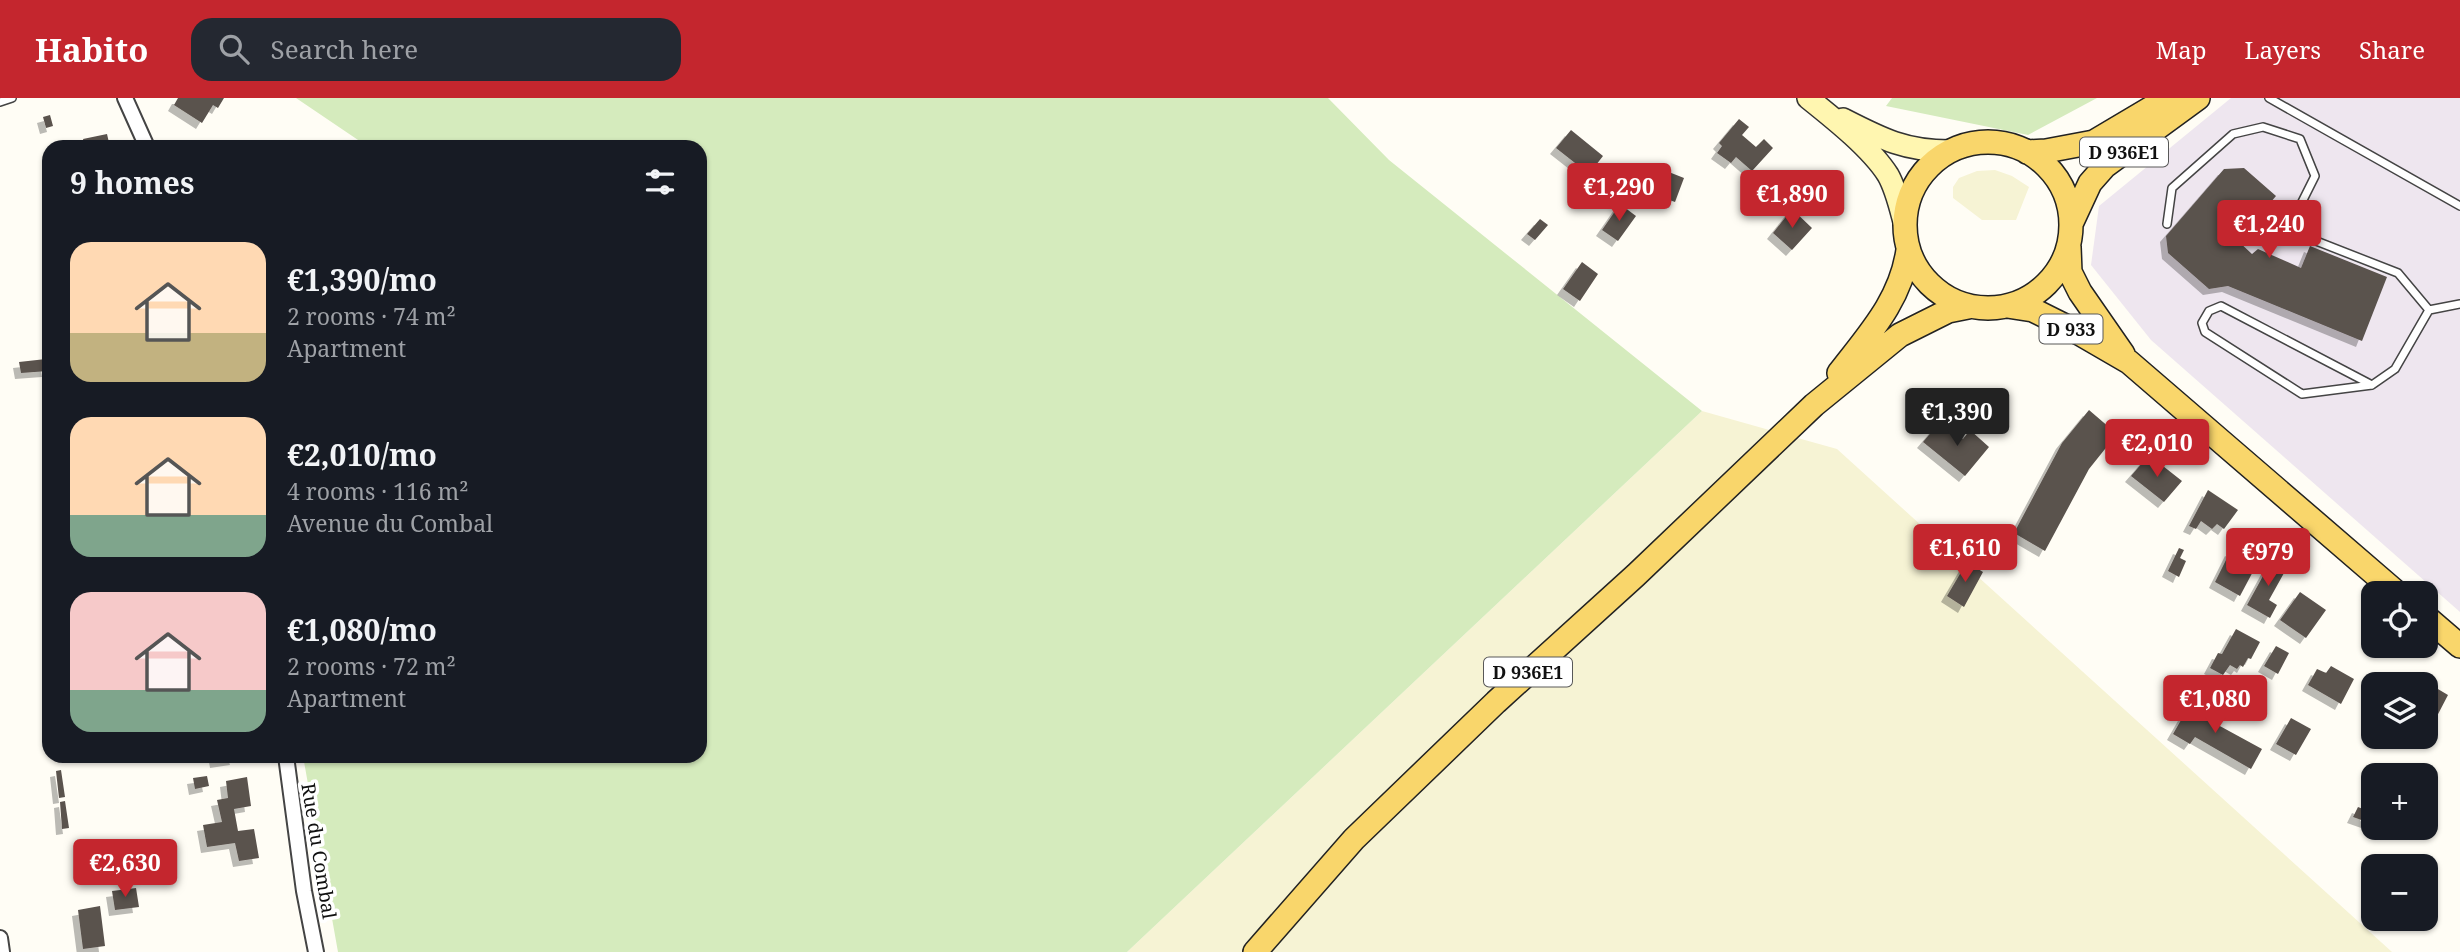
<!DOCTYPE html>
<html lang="en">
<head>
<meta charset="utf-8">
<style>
  :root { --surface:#171b24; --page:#242831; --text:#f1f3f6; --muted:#9ea1a6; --accent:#c4262e }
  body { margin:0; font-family:"Noto Serif",serif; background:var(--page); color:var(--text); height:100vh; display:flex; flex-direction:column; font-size:26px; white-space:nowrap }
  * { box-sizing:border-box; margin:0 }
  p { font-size:23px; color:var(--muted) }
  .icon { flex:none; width:38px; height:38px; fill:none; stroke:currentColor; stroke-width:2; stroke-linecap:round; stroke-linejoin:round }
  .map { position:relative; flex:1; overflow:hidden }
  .panel { position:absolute; left:42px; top:42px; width:665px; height:623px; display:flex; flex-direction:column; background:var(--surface); border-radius:21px; box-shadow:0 2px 5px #0004 }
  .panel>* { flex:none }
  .fabs { position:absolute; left:2361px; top:483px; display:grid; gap:14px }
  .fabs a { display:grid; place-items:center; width:77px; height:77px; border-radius:14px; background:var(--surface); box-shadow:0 2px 5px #0004; font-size:35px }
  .price { position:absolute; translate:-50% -60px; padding:0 16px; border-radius:7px; background:var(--accent); color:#fff; font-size:23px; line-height:46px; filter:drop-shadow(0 2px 4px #0008) }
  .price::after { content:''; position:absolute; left:50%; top:42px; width:21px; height:16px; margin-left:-10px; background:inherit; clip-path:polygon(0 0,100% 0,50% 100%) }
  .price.current { background:#222; color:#fff }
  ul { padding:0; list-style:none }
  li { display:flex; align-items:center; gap:21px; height:175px; padding:0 28px }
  li span { display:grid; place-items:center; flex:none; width:196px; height:140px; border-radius:21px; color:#555 }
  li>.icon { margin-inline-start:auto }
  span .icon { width:84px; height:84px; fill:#fffc; stroke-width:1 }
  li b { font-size:30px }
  h2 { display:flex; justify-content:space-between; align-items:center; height:84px; padding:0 28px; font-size:30px }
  header { display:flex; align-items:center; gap:42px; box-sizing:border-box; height:98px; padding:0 35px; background:var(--accent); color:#fff }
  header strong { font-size:33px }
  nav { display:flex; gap:38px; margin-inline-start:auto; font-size:24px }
  .search { width:490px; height:63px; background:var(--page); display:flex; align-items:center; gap:18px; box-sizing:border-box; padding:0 24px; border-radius:21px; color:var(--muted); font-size:26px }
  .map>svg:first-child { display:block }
</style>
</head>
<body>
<header>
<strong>Habito</strong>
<div class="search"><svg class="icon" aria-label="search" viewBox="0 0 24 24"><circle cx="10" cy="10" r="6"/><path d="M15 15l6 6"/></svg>Search here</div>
<nav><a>Map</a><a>Layers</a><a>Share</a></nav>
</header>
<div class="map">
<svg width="2460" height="854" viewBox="0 0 2460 854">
  <defs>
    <filter id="shadow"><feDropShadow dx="-6" dy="6" stdDeviation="0" flood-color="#0004"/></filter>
  </defs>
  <rect width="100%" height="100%" fill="#fffdf5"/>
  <!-- industrial -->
  <path fill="#eee6ef" d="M2231,0H2460V514L2151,242L2091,167L2099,108Z"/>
  <!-- farmland -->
  <path fill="#f6f3d4" d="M1995,72L2012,78L2029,89L2016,122H1982L1953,100V89L1959,80L1977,73Z
    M1702,313L1837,351L2392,854H1127Z"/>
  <!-- green -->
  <path fill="#d5ebbd" d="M296,0H1328L1389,62L1702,313L1127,854H338L303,658H700V49H363L364,46Z
    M1892,0H2097L2028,37L1886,8Z"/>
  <!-- building -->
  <path fill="#5a524d" filter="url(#shadow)" d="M178,0H224L218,10L213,7L202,25L174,7Z
    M50,17L53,28L46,30L43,19Z
    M1739,21L1749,29L1742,37L1756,49L1764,41L1773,50L1752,73L1736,59L1731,65L1717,55L1722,48L1719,45Z
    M1571,32L1603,58L1589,76L1556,50Z
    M107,36L110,49H85L83,41Z
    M1651,67L1684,80L1675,104L1642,92Z
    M2244,70L2276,98L2238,143L2252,156L2258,151L2301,170L2310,148L2387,179L2362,243L2228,188L2209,191L2168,155L2166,138L2224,71Z
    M1620,106L1636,118L1618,143L1602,132Z
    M1792,111L1812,130L1792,152L1773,135Z
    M1540,121L1548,127L1535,142L1527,136Z
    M1582,164L1598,176L1580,203L1563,191Z
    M46,261L48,273L21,275L19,264Z
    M2089,312L2117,336L2089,371L2045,453L2014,435L2062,345Z
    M1940,324L1963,341L1970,332L1989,349L1965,378L1923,344Z
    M2149,357L2182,383L2164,404L2131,378Z
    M2208,392L2238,412L2224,431L2217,426L2212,431L2201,423L2196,431L2189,428Z
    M2179,450L2184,452L2180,460L2186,463L2179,479L2168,473Z
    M2231,452L2257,466L2240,498L2215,484Z
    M2274,458L2289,466L2269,502L2277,507L2270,520L2247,507Z
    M1967,464L1983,474L1964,509L1947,498Z
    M2300,494L2326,512L2306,540L2280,522Z
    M2236,531L2260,544L2251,561L2248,560L2243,569L2240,567L2237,571L2230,567L2223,577L2210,570L2218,555L2222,556Z
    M2276,548L2289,555L2278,576L2264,568Z
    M2331,568L2354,581L2341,606L2308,587L2317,571L2326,575Z
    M2426,584L2448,597L2436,620L2426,613Z
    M2192,603L2222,620L2218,627L2262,651L2251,671L2195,639L2190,646L2173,636Z
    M2291,620L2311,631L2296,657L2276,646Z
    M215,658H235L236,661L216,664Z
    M61,672L65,699L59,700L56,673Z
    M207,678L209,688L195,691L193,680Z
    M247,679L251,708L234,711L238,733L254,731L259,760L239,763L235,745L207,749L203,727L222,724L217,702L228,700L226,683Z
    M65,703L69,730L62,731L60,704Z
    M2358,709L2368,713L2366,717L2372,719L2370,725L2353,719Z
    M136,790L139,809L115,812L112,793Z
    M100,808L105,848L83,851L78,812Z"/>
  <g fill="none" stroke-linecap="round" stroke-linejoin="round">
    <defs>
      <path id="service" d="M2269,0L2460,108
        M0,4L12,0
        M2167,126L2172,90L2233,36L2263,29L2300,41L2315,78L2288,132L2398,175L2429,212
        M2372,287L2221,208L2209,213L2202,225L2205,234L2302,296L2372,287L2395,271L2429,212L2460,206"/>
      <path id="minor" d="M125,0L147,49
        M286,658L304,793L316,854
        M0,840L2,854"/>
      <path id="secondary" d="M1808,0C1833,20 1871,50 1888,77C1896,91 1900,109 1904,124
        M1843,21C1882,41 1905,53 1950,53"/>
      <path id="primary" d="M1905 127a83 83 0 1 1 166 0a83 83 0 1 1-166 0Z
        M2027,54L2046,53L2094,44L2168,0
        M2071,126L2090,85L2105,68L2198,0
        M2069,149L2070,174L2080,194L2123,256
        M2007,208L2033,212L2079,235L2129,264L2397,495
        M1839,275C1869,236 1901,202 1908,152
        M2426,519L2460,548
        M1255,854L1354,741L1496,604L1636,477L1814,307L1900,237L1948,213L1968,209"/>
    </defs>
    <!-- service casing -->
    <use href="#service" stroke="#444" stroke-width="10"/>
    <!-- minor casing -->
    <use href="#minor" stroke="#444" stroke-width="18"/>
    <!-- secondary casing -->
    <use href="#secondary" stroke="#333" stroke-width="24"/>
    <!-- primary casing -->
    <use href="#primary" stroke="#222" stroke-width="26"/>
    <!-- service -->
    <use href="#service" stroke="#fff" stroke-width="7"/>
    <!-- minor -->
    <use href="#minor" stroke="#fff" stroke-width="14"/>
    <!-- secondary -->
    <use href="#secondary" stroke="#fff6b0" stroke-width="21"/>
    <!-- primary -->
    <use href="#primary" stroke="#f9d66b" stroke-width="23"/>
  </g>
  <g text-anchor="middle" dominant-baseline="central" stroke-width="7" stroke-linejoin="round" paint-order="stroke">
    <!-- shield labels -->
    <g fill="#fff" stroke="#585858" stroke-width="2">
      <rect x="2080" y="39.5" width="88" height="29" rx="5"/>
      <rect x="2039.5" y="216.5" width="63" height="29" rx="5"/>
      <rect x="1484" y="559.5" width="88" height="29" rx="5"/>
    </g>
    <g font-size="18" font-weight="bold" fill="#111">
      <text x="2124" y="54">D 936E1</text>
      <text x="2071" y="231">D 933</text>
      <text x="1528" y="574">D 936E1</text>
    </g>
    <!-- street labels -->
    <g font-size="19" fill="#111" stroke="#fff">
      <text transform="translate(319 753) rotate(81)">Rue du Combal</text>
    </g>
  </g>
</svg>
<div class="fabs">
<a><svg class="icon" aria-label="locate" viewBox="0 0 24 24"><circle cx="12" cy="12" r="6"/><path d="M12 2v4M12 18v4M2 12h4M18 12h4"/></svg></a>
<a><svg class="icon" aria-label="layers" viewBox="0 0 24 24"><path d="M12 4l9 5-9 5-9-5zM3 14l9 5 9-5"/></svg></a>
<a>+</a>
<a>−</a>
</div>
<b class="price" style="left:1619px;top:125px">€1,290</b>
<b class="price" style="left:1792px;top:132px">€1,890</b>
<b class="price" style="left:2269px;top:162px">€1,240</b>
<b class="price current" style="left:1957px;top:350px">€1,390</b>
<b class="price" style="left:2157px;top:381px">€2,010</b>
<b class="price" style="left:1965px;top:486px">€1,610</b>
<b class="price" style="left:2268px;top:490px">€979</b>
<b class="price" style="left:2215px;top:637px">€1,080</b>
<b class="price" style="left:125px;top:801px">€2,630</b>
<section class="panel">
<h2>9 homes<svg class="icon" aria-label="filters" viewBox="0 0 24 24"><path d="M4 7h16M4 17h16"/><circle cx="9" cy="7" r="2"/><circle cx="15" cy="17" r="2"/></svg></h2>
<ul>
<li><span style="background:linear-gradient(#ffd9b3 65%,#c2b280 0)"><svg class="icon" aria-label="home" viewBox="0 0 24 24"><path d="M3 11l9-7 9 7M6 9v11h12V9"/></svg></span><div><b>€1,390/mo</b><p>2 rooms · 74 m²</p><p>Apartment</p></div></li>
<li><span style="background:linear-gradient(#ffd9b3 70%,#7fa58c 0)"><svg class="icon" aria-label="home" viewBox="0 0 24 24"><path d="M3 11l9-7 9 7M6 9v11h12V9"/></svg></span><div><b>€2,010/mo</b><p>4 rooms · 116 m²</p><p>Avenue du Combal</p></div></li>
<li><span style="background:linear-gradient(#f6c9c9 70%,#7fa58c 0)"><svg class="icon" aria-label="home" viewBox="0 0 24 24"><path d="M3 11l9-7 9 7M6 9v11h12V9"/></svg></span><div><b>€1,080/mo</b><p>2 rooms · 72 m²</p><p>Apartment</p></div></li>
</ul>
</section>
</div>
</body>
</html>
